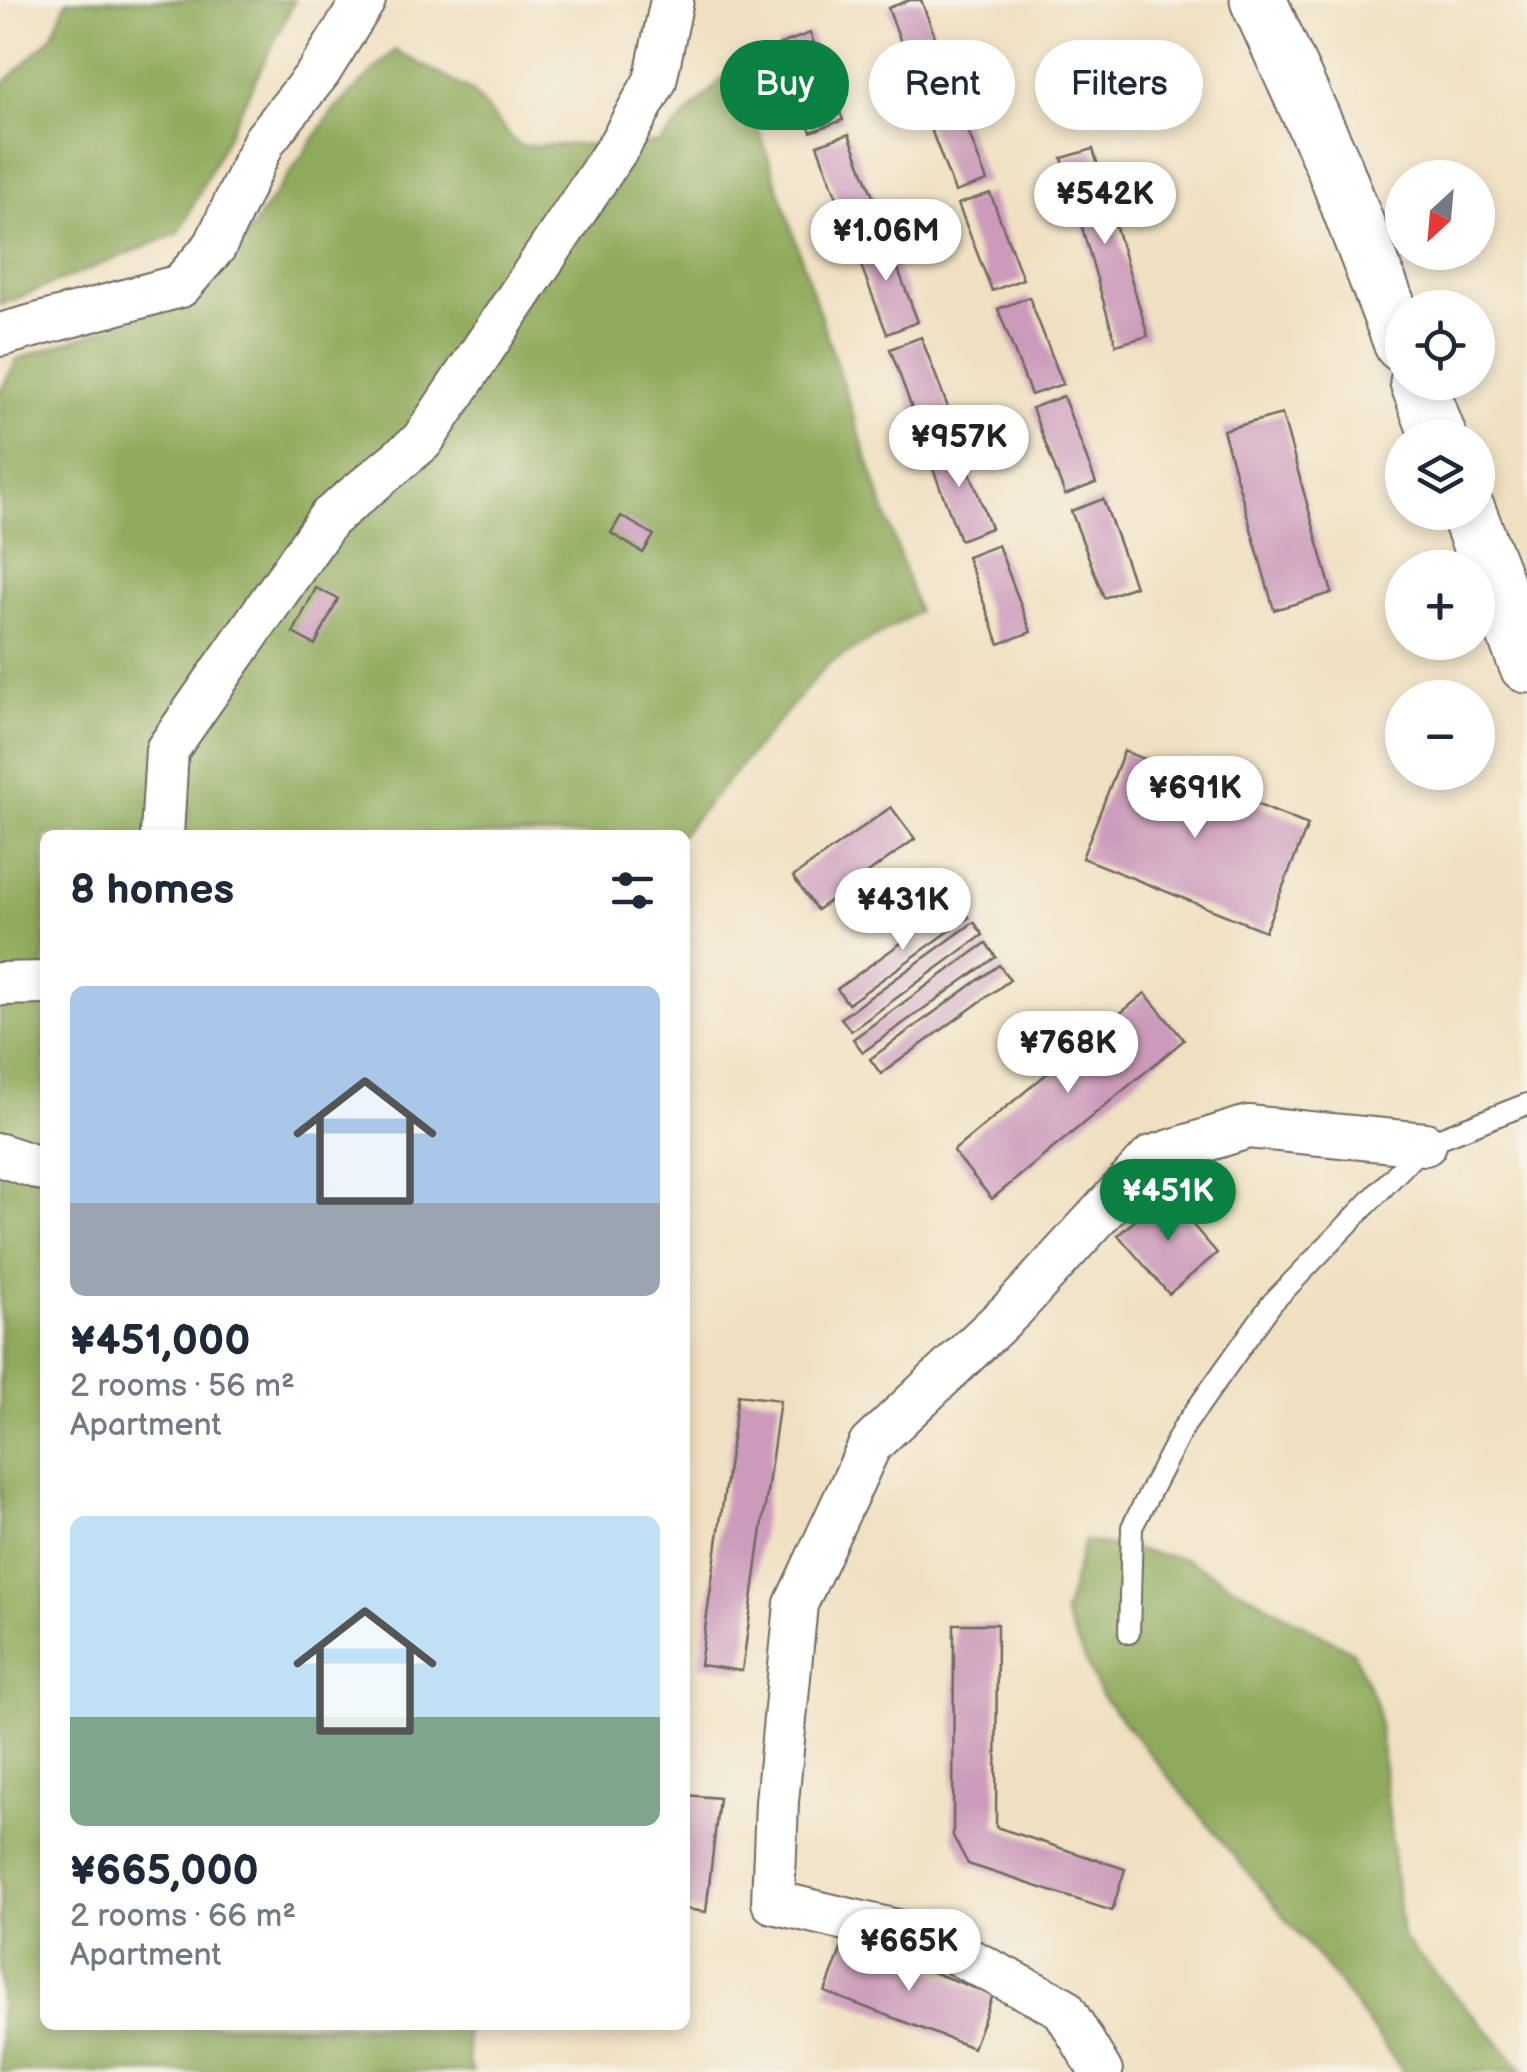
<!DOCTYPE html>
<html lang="en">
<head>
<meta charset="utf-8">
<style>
  :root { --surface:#fff; --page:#f2f2f3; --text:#1f2937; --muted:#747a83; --accent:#0b8043 }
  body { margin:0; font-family:"Balsamiq Sans",sans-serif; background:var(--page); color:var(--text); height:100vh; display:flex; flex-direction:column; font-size:38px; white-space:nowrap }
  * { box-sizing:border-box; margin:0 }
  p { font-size:32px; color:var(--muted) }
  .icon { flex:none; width:55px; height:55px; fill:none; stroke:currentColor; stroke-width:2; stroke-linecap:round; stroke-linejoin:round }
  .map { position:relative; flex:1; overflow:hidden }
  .sheet { position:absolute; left:40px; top:830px; width:650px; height:1200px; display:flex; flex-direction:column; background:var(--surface); border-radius:15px; box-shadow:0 5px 15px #0003 }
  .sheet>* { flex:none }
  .top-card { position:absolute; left:720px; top:40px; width:655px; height:90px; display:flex; gap:20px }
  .needle { width:65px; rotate:206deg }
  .fabs { position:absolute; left:1385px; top:160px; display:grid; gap:20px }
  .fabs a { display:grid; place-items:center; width:110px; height:110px; border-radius:50%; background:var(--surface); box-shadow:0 5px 15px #0003; font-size:50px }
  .price { position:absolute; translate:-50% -85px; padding:0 22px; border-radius:35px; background:#fff; color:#222; font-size:32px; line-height:65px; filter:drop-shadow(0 2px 5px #0008) }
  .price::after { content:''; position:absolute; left:50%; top:60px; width:30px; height:22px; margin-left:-15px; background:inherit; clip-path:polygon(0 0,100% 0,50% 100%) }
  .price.on { background:var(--accent); color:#fff }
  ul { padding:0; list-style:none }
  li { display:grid; align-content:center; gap:20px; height:530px; padding:0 30px }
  li span { display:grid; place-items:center; height:310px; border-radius:15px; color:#555 }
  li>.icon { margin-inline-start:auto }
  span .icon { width:180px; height:180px; fill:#fffc; stroke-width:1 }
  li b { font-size:42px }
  h2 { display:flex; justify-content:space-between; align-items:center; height:120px; padding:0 30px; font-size:42px }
  .chip { padding:0 35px; border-radius:45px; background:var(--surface); box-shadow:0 5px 15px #0003; font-size:35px; line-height:90px }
  .chip.on { background:var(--accent); color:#fff }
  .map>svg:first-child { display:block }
</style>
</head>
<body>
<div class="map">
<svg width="1527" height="2072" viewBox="0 0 1527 2072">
  <rect width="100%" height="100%" fill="#f7f3e8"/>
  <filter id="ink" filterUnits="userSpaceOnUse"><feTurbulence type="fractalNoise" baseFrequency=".01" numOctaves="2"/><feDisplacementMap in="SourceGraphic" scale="20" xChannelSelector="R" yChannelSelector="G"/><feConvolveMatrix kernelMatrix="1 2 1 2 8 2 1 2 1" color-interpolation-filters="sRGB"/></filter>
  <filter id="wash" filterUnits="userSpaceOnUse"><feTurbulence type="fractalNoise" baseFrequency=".0048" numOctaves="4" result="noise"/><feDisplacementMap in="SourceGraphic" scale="40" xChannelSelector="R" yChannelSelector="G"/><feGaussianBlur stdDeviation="2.25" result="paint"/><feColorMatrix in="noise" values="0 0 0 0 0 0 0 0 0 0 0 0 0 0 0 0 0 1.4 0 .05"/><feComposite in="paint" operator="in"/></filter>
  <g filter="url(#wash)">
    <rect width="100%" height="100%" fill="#f0e0c1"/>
    <!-- forest -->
    <path fill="#8faa5c" stroke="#5d6a44" stroke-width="2.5" d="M67,0H295L179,233L0,305V87L51,38Z
      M395,50L471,91L519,146L660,143L737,63L918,612L827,665L681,835H45V2025H466L468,2064L473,2072H0V391L18,359L205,295L333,111Z
      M1084,1541L1185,1559L1353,1652L1377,1705L1402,1937L1525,2072H1403L1338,1982L1101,1695L1064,1615Z"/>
    <g id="blocks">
      <!-- building -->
      <path fill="#cc9bbb" d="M910,0H921L953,83L921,95L888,8Z
        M810,33L843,120L811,132L778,45Z
        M954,94L987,181L955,192L922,106Z
        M849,134L882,220L850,232L817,145Z
        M1093,149L1148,336L1116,345L1062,158Z
        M990,193L1023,279L992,291L958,204Z
        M885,235L918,322L887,334L854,247Z
        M1029,297L1063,384L1031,395L998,309Z
        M921,337L954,423L922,435L890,349Z
        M1063,396L1096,483L1065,495L1032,408Z
        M1282,414L1332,593L1274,610L1223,430Z
        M958,441L991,528L960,540L927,453Z
        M1103,499L1135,586L1104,598L1071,511Z
        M621,516L654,535L643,553L611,533Z
        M998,545L1031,632L999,644L967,557Z
        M316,588L338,599L315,645L293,633Z
        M1124,751L1308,825L1265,931L1082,858Z
        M891,807L915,839L817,910L793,877Z
        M958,902L969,917L848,1004L837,989Z
        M974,922L983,935L851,1031L841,1018Z
        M986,943L996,957L863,1052L853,1039Z
        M999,965L1010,980L881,1074L870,1059Z
        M1145,993L1184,1040L992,1199L953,1151Z
        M1166,1194L1217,1253L1169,1294L1118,1235Z
        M738,1395L780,1400L742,1671L700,1665Z
        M954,1624H997L996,1827L1125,1869L1112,1911L968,1864L953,1836Z
        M685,1795L719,1798L706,1912L685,1909Z
        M845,1939L993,1995L973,2048L825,1992Z"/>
    </g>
  </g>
  <g filter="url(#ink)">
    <use href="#blocks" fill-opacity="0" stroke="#706a60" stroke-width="2.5"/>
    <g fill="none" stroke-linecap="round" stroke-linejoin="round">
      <defs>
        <path id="service" d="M1129,1633L1132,1527L1183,1428L1272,1303L1425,1144L1527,1104"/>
        <path id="minor" d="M0,335L180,286L215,246L264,141L319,72L364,0
          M162,835L167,750L329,518L422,441L620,144L655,81L672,0
          M0,984L45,983
          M0,1155L45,1170
          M1101,2072L1063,2008L926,1938L773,1902L777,1802L796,1604L870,1445L1013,1309L1152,1157L1248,1127L1425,1144"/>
        <path id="primary" d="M1258,0L1333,164L1402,344
          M1418,382L1439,438
          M1468,512L1527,665"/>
      </defs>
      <!-- service casing -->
      <use href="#service" stroke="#706a60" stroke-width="24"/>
      <!-- minor casing -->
      <use href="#minor" stroke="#706a60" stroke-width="46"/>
      <!-- primary casing -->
      <use href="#primary" stroke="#706a60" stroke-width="59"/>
      <!-- service -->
      <use href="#service" stroke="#fff" stroke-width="20"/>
      <!-- minor -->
      <use href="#minor" stroke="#fff" stroke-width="42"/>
      <!-- primary -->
      <use href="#primary" stroke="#fff" stroke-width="55"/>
    </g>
  </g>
</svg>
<div class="fabs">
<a><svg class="needle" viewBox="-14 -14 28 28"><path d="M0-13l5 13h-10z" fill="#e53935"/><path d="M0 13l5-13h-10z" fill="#747a83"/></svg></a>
<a><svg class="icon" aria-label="locate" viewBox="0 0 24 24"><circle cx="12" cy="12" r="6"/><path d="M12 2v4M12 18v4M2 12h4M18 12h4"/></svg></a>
<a><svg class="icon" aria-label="layers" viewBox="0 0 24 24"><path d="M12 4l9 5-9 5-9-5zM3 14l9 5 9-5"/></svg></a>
<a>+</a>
<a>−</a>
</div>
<b class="price" style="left:1105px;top:247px">¥542K</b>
<b class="price" style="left:886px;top:284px">¥1.06M</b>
<b class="price" style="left:959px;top:490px">¥957K</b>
<b class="price" style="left:1195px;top:841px">¥691K</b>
<b class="price" style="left:903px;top:953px">¥431K</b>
<b class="price" style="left:1068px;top:1096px">¥768K</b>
<b class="price on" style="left:1168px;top:1244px">¥451K</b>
<b class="price" style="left:909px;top:1994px">¥665K</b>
<div class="top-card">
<a class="chip on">Buy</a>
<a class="chip">Rent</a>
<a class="chip">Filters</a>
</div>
<section class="sheet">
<h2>8 homes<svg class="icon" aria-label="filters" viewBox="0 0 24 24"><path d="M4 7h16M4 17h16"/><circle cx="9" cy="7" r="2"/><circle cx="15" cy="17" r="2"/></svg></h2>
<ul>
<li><span style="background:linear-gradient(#a9c7e8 70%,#9aa5b1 0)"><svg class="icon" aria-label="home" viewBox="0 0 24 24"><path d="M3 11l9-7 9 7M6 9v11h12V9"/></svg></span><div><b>¥451,000</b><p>2 rooms · 56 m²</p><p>Apartment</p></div></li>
<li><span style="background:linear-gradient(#bfe0f5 65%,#7fa58c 0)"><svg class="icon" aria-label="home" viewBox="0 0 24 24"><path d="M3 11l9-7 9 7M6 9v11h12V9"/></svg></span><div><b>¥665,000</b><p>2 rooms · 66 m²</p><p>Apartment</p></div></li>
</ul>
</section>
</div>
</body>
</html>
